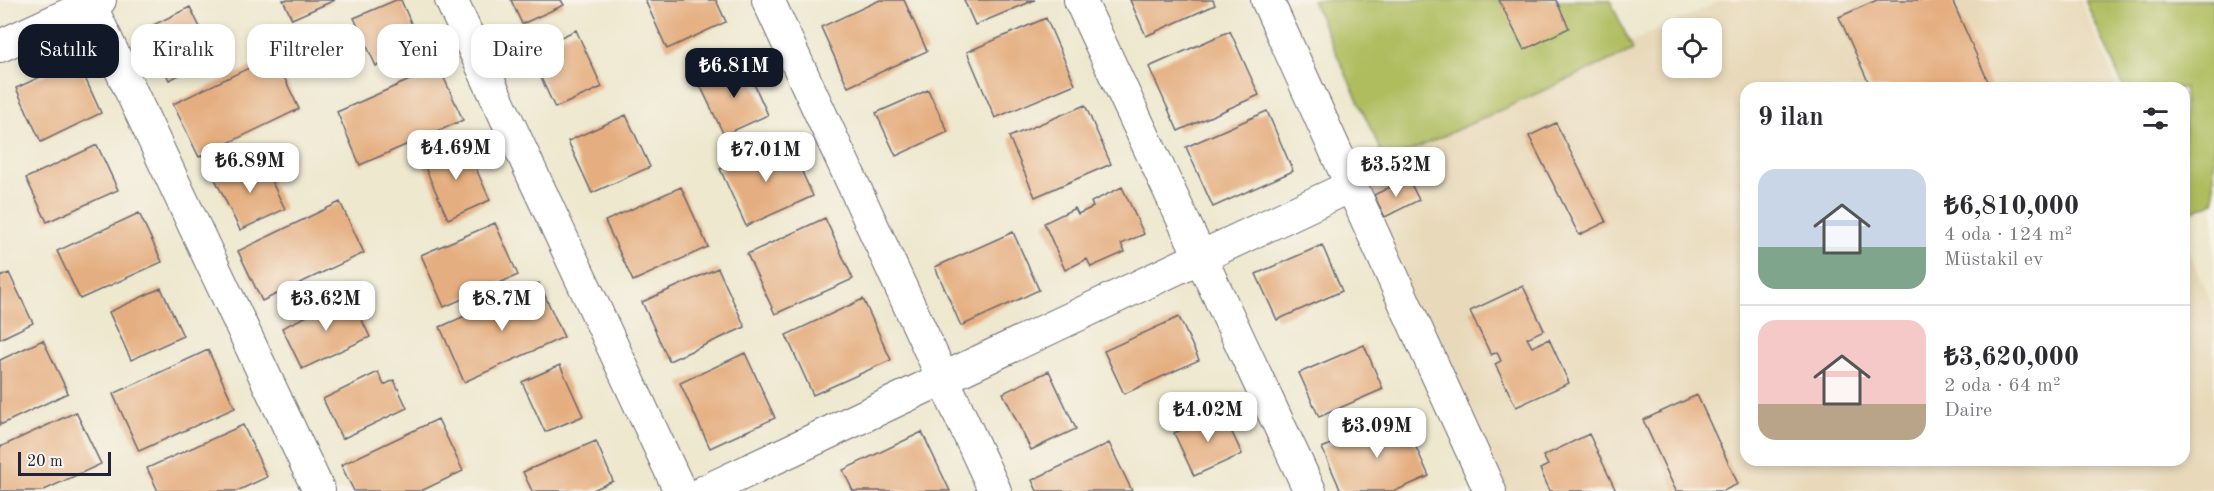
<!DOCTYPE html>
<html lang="tr">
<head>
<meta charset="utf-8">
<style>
  :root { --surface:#fff; --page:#f2f2f3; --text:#2b2b33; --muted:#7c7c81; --line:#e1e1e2; --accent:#111827 }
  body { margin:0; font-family:"Old Standard TT",serif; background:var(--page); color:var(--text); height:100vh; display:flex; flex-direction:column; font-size:22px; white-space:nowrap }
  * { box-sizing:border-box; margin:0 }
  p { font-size:20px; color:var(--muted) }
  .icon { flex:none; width:33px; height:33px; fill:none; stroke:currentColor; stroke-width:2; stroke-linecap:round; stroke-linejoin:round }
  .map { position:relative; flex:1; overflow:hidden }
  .details { position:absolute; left:1740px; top:82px; width:450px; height:384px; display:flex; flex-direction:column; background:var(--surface); border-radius:18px; box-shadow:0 3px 9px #0003 }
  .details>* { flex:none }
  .guide { position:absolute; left:18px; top:24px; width:570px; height:54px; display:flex; gap:12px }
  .controls { position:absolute; left:1662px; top:18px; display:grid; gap:12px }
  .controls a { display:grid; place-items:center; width:60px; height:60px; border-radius:12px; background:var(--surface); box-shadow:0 3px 9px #0003; font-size:30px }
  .scale { position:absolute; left:18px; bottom:15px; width:93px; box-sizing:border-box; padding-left:6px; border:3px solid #22223b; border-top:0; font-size:16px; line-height:21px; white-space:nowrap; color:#22223b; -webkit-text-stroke:4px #f7f3e8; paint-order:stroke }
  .price { position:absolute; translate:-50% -51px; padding:0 14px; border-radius:12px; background:#fff; color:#222; font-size:20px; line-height:39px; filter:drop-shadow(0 2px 3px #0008) }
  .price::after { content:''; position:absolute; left:50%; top:36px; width:18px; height:14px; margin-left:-9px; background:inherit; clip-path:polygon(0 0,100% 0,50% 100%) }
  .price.on { background:var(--accent); color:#fff }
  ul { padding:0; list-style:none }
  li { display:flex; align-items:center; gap:18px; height:150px; padding:0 18px }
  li+li { border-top:2px solid var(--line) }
  li span { display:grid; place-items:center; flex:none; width:168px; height:120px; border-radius:18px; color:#555 }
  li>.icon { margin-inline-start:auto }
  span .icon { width:72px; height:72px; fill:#fffc; stroke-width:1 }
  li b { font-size:26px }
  h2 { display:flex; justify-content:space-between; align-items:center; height:72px; padding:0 18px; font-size:26px }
  .tag { padding:0 21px; border-radius:18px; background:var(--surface); box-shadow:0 3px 9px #0003; font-size:21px; line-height:54px }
  .tag.on { background:var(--accent); color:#fff }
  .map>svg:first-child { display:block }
</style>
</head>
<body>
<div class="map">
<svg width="2214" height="491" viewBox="0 0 2214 491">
  <rect width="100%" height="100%" fill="#f7f3e8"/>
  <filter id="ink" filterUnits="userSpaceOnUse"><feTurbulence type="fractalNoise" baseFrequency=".0167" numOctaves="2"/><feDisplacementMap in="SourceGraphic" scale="12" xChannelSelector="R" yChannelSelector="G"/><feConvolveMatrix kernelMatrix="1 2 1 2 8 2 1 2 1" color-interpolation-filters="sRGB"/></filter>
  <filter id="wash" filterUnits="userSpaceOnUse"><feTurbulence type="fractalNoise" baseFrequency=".008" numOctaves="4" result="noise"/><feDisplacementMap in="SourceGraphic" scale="24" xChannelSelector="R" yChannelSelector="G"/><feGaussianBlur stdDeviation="1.35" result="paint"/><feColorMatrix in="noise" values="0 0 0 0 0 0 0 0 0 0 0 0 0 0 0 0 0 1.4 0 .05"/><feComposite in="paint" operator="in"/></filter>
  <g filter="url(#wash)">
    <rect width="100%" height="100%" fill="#eee8cf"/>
    <!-- built -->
    <path fill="#e8d9ba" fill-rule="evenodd" d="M1722,0H2080L2118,88H1746V460H2184V240L2214,310V491H1485L1337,178ZM1672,28H1712V68H1672Z"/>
    <!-- green -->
    <path fill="#afbd5f" stroke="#68704d" stroke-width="1.5" d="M1312,0H1610L1633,50L1386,162Z
      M2085,0H2214V202L2184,215V88H2124Z"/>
    <g id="blocks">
      <!-- building -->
      <path fill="#e5ae80" d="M283,0H335L292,19Z
        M396,0H401L421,46L376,66L354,18Z
        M511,0H561L564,5L522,24Z
        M645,0H716L726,22L667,49Z
        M880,0H904L927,51L848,87L821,27Z
        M964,0H1035L975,25Z
        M1130,0H1213L1215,5L1146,36Z
        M1499,0H1556L1569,28L1524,50Z
        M1877,0H1952L1991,88H1871L1839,17Z
        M190,7L215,58L169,80L145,29Z
        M1046,18L1075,84L995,118L967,52Z
        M576,30L602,87L555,108L529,52Z
        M1230,31L1259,95L1178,131L1149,67Z
        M274,56L299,109L199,157L173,104Z
        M77,60L101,113L41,142L16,88Z
        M744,62L768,115L724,135L699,83Z
        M439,67L463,120L360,165L337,112Z
        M928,90L948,132L896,156L876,113Z
        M1085,105L1111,164L1035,197L1009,137Z
        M1267,111L1293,171L1213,207L1186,147Z
        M626,115L650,167L592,193L568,141Z
        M1556,123L1606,222L1579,235L1529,136Z
        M787,139L813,196L746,226L720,169Z
        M465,144L490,200L448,219L423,163Z
        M97,145L118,190L47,222L26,178Z
        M260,158L285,209L240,230L215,179Z
        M1408,178L1419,200L1385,217L1374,195Z
        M681,187L708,247L633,281L605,221Z
        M1122,187L1144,234L1121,244L1125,252L1091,267L1087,259L1065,270L1044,223L1075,208L1078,214L1093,207L1091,202Z
        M340,202L364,253L262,301L238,251Z
        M139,213L162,262L80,299L57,251Z
        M825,218L853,279L775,314L747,254Z
        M495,223L518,275L444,307L421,255Z
        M1013,232L1039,290L961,326L935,267Z
        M1322,245L1342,291L1277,320L1256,274Z
        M718,268L745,327L669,361L642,302Z
        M9,273L33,323L0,339V277Z
        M539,283L564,337L464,382L440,327Z
        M1523,286L1544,330L1527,338L1532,347L1549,339L1569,383L1516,407L1495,364L1501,361L1497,352L1491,355L1470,311Z
        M161,288L183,336L131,360L109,312Z
        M350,295L370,337L302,369L282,328Z
        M863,299L891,360L813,395L786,335Z
        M1179,317L1199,360L1124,394L1104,351Z
        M43,340L68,393L0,425V360Z
        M1364,345L1383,389L1319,417L1299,373Z
        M208,350L235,408L139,451L113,394Z
        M745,353L775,418L710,448L680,383Z
        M560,365L583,416L545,432L522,382Z
        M1049,371L1076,429L1031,450L1003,393Z
        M378,372L384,385L394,380L407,408L342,439L323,399Z
        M1697,395L1738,484L1723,491H1676L1643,420Z
        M1222,411L1242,454L1194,476L1174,433Z
        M76,412L101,464L42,491H0V447Z
        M1401,414L1429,476L1395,491H1341L1322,448Z
        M438,419L463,471L421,491H354L341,465Z
        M243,425L267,477L237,491H158L147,468Z
        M922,432L950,491H853L843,470Z
        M1589,434L1616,491H1550L1540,469L1548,465L1543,456Z
        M596,441L613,481L591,491H532L523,472Z
        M1109,443L1132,491H1037L1032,480Z"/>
    </g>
  </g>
  <g filter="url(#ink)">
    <use href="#blocks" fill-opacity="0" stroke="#69676f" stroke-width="1.5"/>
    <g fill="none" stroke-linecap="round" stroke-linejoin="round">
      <defs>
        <path id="minor" d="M88,0L319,491
          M451,0L680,491
          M768,0L995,491
          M1080,0L1310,491
          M1267,0L1490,491
          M0,46L100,0
          M705,491L1351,186"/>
      </defs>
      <!-- minor casing -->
      <use href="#minor" stroke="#69676f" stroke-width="34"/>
      <!-- minor -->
      <use href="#minor" stroke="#fff" stroke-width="32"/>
    </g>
  </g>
</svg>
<div class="controls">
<a><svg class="icon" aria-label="locate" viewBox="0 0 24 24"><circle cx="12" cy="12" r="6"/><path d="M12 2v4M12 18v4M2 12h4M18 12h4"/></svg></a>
</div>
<div class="scale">20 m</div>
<b class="price on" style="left:734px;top:99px">₺6.81M</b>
<b class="price" style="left:456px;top:181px">₺4.69M</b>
<b class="price" style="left:766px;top:183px">₺7.01M</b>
<b class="price" style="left:250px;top:194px">₺6.89M</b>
<b class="price" style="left:1396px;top:198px">₺3.52M</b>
<b class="price" style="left:326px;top:332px">₺3.62M</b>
<b class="price" style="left:502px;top:332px">₺8.7M</b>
<b class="price" style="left:1208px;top:443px">₺4.02M</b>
<b class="price" style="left:1377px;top:459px">₺3.09M</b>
<div class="guide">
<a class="tag on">Satılık</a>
<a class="tag">Kiralık</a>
<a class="tag">Filtreler</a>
<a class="tag">Yeni</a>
<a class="tag">Daire</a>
</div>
<section class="details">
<h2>9 ilan<svg class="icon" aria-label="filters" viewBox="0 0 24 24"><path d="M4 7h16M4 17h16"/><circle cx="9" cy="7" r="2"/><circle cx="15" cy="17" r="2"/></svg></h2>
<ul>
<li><span style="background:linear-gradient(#c9d6e8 65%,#7fa58c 0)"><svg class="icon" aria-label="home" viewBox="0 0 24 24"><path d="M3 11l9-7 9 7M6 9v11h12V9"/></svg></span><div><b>₺6,810,000</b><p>4 oda · 124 m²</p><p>Müstakil ev</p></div></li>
<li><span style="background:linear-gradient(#f6c9c9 70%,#b9a48a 0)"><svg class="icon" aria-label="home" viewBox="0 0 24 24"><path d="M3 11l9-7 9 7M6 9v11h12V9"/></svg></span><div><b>₺3,620,000</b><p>2 oda · 64 m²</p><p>Daire</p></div></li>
</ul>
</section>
</div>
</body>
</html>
